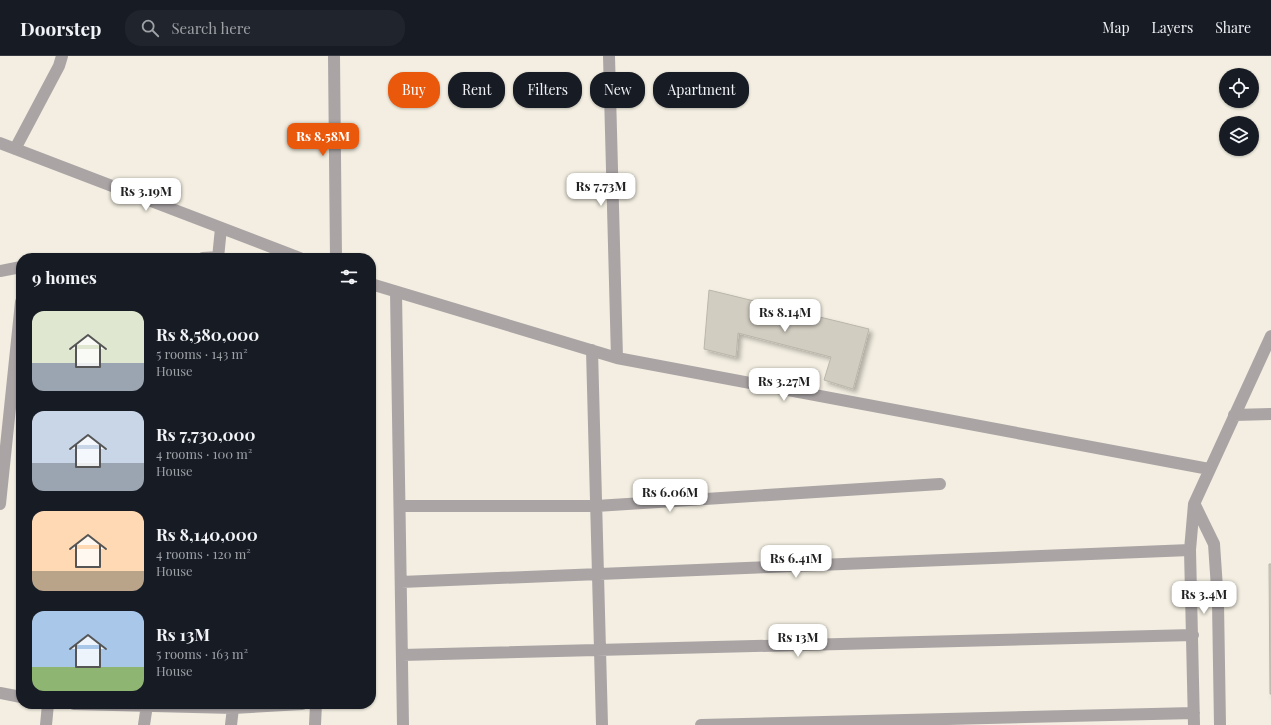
<!DOCTYPE html>
<html lang="en">
<head>
<meta charset="utf-8">
<style>
  :root { --surface:#171b24; --page:#20242c; --text:#f1f3f6; --muted:#9ea1a6; --line:#363941; --accent:#ea580c }
  body { margin:0; font-family:"Playfair Display",serif; background:var(--page); color:var(--text); height:100vh; display:flex; flex-direction:column; font-size:15px; white-space:nowrap }
  * { box-sizing:border-box; margin:0 }
  p { font-size:13px; color:var(--muted) }
  .icon { flex:none; width:22px; height:22px; fill:none; stroke:currentColor; stroke-width:2; stroke-linecap:round; stroke-linejoin:round }
  .map { position:relative; flex:1; overflow:hidden }
  .panel { position:absolute; left:16px; top:197px; width:360px; height:456px; display:flex; flex-direction:column; background:var(--surface); border-radius:16px; box-shadow:0 1px 3px #0004 }
  .panel>* { flex:none }
  .guide { position:absolute; left:388px; top:16px; width:380px; height:36px; display:flex; gap:8px }
  .buttons { position:absolute; left:1219px; top:12px; display:grid; gap:8px }
  .buttons a { display:grid; place-items:center; width:40px; height:40px; border-radius:50%; background:var(--surface); box-shadow:0 1px 3px #0004; font-size:20px }
  .price { position:absolute; translate:-50% -34px; padding:0 9px; border-radius:8px; background:#fff; color:#222; font-size:13px; line-height:26px; filter:drop-shadow(0 1px 2px #0008) }
  .price::after { content:''; position:absolute; left:50%; top:24px; width:12px; height:9px; margin-left:-6px; background:inherit; clip-path:polygon(0 0,100% 0,50% 100%) }
  .price.current { background:var(--accent); color:#fff }
  ul { padding:0; list-style:none }
  li { display:flex; align-items:center; gap:12px; height:100px; padding:0 16px }
  li span { display:grid; place-items:center; flex:none; width:112px; height:80px; border-radius:12px; color:#555 }
  li>.icon { margin-inline-start:auto }
  span .icon { width:48px; height:48px; fill:#fffc; stroke-width:1 }
  li b { font-size:17px }
  h2 { display:flex; justify-content:space-between; align-items:center; height:48px; padding:0 16px; font-size:17px }
  .pill { padding:0 14px; border-radius:16px; background:var(--surface); box-shadow:0 1px 3px #0004; font-size:14px; line-height:36px }
  .pill.current { background:var(--accent); color:#fff }
  header { display:flex; align-items:center; gap:24px; box-sizing:border-box; height:56px; padding:0 20px; background:var(--surface); border-bottom:1px solid var(--line) }
  header strong { font-size:19px }
  nav { display:flex; gap:22px; margin-inline-start:auto; font-size:14px }
  .search { width:280px; height:36px; background:var(--page); display:flex; align-items:center; gap:10px; box-sizing:border-box; padding:0 14px; border-radius:16px; color:var(--muted); font-size:15px }
  .map>svg:first-child { display:block }
</style>
</head>
<body>
<header>
<strong>Doorstep</strong>
<div class="search"><svg class="icon" aria-label="search" viewBox="0 0 24 24"><circle cx="10" cy="10" r="6"/><path d="M15 15l6 6"/></svg>Search here</div>
<nav><a>Map</a><a>Layers</a><a>Share</a></nav>
</header>
<div class="map">
<svg width="1271" height="669" viewBox="0 0 1271 669">
  <defs>
    <filter id="shadow"><feDropShadow dx="3.5" dy="3.5" stdDeviation="2" flood-color="#0004"/></filter>
  </defs>
  <rect width="100%" height="100%" fill="#f3eee1"/>
  <!-- building -->
  <path fill="#d2cdc1" stroke="#bab6aa" filter="url(#shadow)" d="M709,234L869,273L853,333L824,324L831,301L738,277L736,301L704,293Z
    M1269,508H1271V638H1270Z"/>
  <g fill="none" stroke-linecap="round" stroke-linejoin="round">
    <!-- minor -->
    <path stroke="#aaa4a5" stroke-width="12" d="M334,0L336,202
      M609,0L617,302
      M0,87L300,202
      M15,93L59,10L62,0
      M203,202L219,201
      M218,202L221,172
      M0,215L21,211
      M371,228L617,302L1209,413
      M396,236L403,669
      M592,294L602,669
      M1234,359L1271,358
      M0,448L21,246
      M1195,449L1214,488L1218,547L1220,669
      M400,450H596L940,428
      M401,526L1190,494
      M402,599L1193,579
      M0,637L21,641
      M74,648L233,652L302,648
      M46,669L48,648
      M144,669L147,649
      M231,669L233,652
      M315,669L316,648
      M701,669L1194,657
      M1194,669L1190,494L1194,448L1271,280"/>
  </g>
</svg>
<div class="buttons">
<a><svg class="icon" aria-label="locate" viewBox="0 0 24 24"><circle cx="12" cy="12" r="6"/><path d="M12 2v4M12 18v4M2 12h4M18 12h4"/></svg></a>
<a><svg class="icon" aria-label="layers" viewBox="0 0 24 24"><path d="M12 4l9 5-9 5-9-5zM3 14l9 5 9-5"/></svg></a>
</div>
<b class="price current" style="left:323px;top:101px">Rs 8.58M</b>
<b class="price" style="left:601px;top:151px">Rs 7.73M</b>
<b class="price" style="left:146px;top:156px">Rs 3.19M</b>
<b class="price" style="left:785px;top:277px">Rs 8.14M</b>
<b class="price" style="left:784px;top:346px">Rs 3.27M</b>
<b class="price" style="left:670px;top:457px">Rs 6.06M</b>
<b class="price" style="left:796px;top:523px">Rs 6.41M</b>
<b class="price" style="left:1204px;top:559px">Rs 3.4M</b>
<b class="price" style="left:798px;top:602px">Rs 13M</b>
<div class="guide">
<a class="pill current">Buy</a>
<a class="pill">Rent</a>
<a class="pill">Filters</a>
<a class="pill">New</a>
<a class="pill">Apartment</a>
</div>
<section class="panel">
<h2>9 homes<svg class="icon" aria-label="filters" viewBox="0 0 24 24"><path d="M4 7h16M4 17h16"/><circle cx="9" cy="7" r="2"/><circle cx="15" cy="17" r="2"/></svg></h2>
<ul>
<li><span style="background:linear-gradient(#dfe7d0 65%,#9aa5b1 0)"><svg class="icon" aria-label="home" viewBox="0 0 24 24"><path d="M3 11l9-7 9 7M6 9v11h12V9"/></svg></span><div><b>Rs 8,580,000</b><p>5 rooms · 143 m²</p><p>House</p></div></li>
<li><span style="background:linear-gradient(#c9d6e8 65%,#9aa5b1 0)"><svg class="icon" aria-label="home" viewBox="0 0 24 24"><path d="M3 11l9-7 9 7M6 9v11h12V9"/></svg></span><div><b>Rs 7,730,000</b><p>4 rooms · 100 m²</p><p>House</p></div></li>
<li><span style="background:linear-gradient(#ffd9b3 75%,#b9a48a 0)"><svg class="icon" aria-label="home" viewBox="0 0 24 24"><path d="M3 11l9-7 9 7M6 9v11h12V9"/></svg></span><div><b>Rs 8,140,000</b><p>4 rooms · 120 m²</p><p>House</p></div></li>
<li><span style="background:linear-gradient(#a9c7e8 70%,#8fb573 0)"><svg class="icon" aria-label="home" viewBox="0 0 24 24"><path d="M3 11l9-7 9 7M6 9v11h12V9"/></svg></span><div><b>Rs 13M</b><p>5 rooms · 163 m²</p><p>House</p></div></li>
</ul>
</section>
</div>
</body>
</html>
